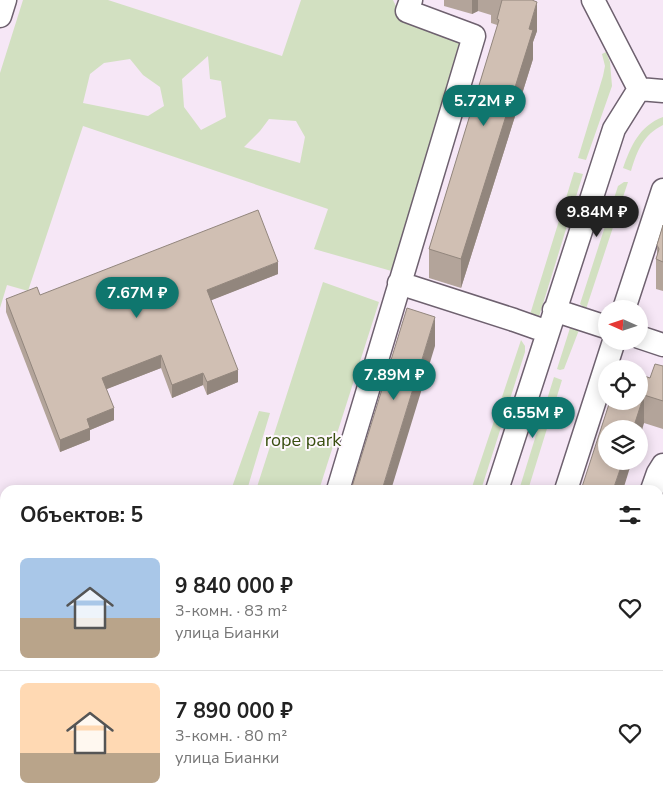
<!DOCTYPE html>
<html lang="ru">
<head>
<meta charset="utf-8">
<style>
  :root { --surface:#fff; --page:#f6f6f6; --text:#222; --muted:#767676; --line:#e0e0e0; --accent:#0f766e }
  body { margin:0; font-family:"Nunito Sans",sans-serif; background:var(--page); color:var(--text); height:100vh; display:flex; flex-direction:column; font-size:19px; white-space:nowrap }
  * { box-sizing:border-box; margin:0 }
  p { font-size:16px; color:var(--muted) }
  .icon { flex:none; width:28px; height:28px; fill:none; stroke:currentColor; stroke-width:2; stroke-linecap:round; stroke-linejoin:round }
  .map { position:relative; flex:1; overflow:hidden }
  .sheet { position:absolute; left:0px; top:485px; width:664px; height:321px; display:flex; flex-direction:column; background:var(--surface); border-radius:15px 15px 0 0; box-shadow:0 2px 12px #0003 }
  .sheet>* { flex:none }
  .needle { width:32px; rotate:273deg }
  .controls { position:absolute; left:598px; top:300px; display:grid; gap:10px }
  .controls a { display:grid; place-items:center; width:50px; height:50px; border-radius:50%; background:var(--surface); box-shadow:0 2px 12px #0003; font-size:25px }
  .price { position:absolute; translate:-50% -42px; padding:0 11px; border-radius:18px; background:var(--accent); color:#fff; font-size:16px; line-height:32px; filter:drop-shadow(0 1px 2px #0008) }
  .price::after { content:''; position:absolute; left:50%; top:30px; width:15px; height:11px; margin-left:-8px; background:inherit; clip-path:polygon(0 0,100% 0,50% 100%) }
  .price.on { background:#222; color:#fff }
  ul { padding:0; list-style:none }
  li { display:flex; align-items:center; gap:15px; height:125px; padding:0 20px }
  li+li { border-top:1px solid var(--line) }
  li span { display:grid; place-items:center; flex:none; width:140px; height:100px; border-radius:8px; color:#555 }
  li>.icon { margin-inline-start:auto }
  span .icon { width:60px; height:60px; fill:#fffc; stroke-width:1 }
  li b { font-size:21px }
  h2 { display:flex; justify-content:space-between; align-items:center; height:60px; padding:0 20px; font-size:21px }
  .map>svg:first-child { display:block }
</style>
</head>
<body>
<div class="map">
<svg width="663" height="806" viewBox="0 0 663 806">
  <rect width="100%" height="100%" fill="#f6e7f6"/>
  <!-- green -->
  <path fill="#d2e0c1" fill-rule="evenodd" d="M23,0H108L282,56L301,0H393L396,6L407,11L465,32L395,272L314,249L328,209L83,126L28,291L7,285L0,308V73ZM208,56L210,79L221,81L226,117L201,130L184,107L182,79ZM130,59L143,75L160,87L164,106L148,116L83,103L90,74L104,63ZM269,119L296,121L305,137L300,163L244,147L260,131Z
    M606,52L610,62L612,86L586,160L578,158L603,76L605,66L602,54Z
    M663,117V125C643,135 637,151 631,171L623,168C631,146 639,126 663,117Z
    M574,172L583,174L538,320L528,321Z
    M624,182H628L586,309L580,304L618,186Z
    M323,282L379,302L319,490H256Z
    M570,328L579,330L564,369L560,370L557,369Z
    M521,340L525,346V352L481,490H471Z
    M554,377L562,380L528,490H519Z
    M259,411L270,413L247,490H231Z
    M663,482V806H595L586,803V801H659V495Z
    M0,543L5,545V732L0,731Z
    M262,801H365L363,806H260Z"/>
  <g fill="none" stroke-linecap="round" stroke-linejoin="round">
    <defs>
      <path id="minor" d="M593,0L639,89
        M0,16L5,0
        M639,89L663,91
        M399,283L514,320L548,332
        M624,309L663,190
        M554,310L606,327
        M639,337L663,345
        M338,490L474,36L407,11L411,0
        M497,490L614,129L639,89
        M566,490L614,341
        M652,490L658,473L663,465
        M0,775L5,777
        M81,801L96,806
        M478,801L481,806
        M575,801L576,806
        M47,806L49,801
        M394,806L396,801"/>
    </defs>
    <!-- minor casing -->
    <use href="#minor" stroke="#6e616f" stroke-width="25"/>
    <!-- minor -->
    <use href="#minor" stroke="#fff" stroke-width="22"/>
  </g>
  <!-- wall -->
  <path fill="#b3a49a" d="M444,0H532L537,31L533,42V59L461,288L429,278V249L497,28V25L491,23V15L478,11L472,14L444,6Z
    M663,225V291L656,289V259L657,256V245Z
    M278,274L211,300L238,382L207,395L203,385L172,398L161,368L106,389L114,420L90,430V440L60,452L6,312V299L40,295Z
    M663,366V429L644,423L581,490L650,378Z
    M502,801H547L545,806H502Z"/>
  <!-- shaded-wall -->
  <path fill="#92867d" d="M472,0H478V11L472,14Z
    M537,2V31L533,42V59L461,288V259Z
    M278,262V274L207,302V290Z
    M435,317V346L391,490H382Z
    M161,355V368L102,391V378Z
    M238,370V382L207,395V382Z
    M203,373V385L172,398V385Z
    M644,395V423L639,441V429H633Z
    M114,408V420L90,430V440L60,452V440L87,419Z
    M623,461H632L623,490H613Z
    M537,801H547L545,806H537Z"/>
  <!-- building -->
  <path fill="#d0bfb3" stroke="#92867d" d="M502,0H532L537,2L529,29L533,30L461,259L429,249L499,20L497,19Z
    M258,210L278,262L207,290L238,370L207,382L203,373L172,385L161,355L102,378L114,408L87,419L90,428L60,440L6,299L37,287L40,295Z
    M663,225V262L656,259L659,249L657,245Z
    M407,308L435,317L382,490H351Z
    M655,364L663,366V401L644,395L633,429H606V461H623L613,490H581L610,401H639V374L650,378Z"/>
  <g text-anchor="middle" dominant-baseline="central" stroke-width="4" stroke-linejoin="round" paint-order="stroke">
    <!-- park labels -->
    <g font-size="18" fill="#394f10" stroke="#fef8fe">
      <text x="303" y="440">rope park</text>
    </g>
  </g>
</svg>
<div class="controls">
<a><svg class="needle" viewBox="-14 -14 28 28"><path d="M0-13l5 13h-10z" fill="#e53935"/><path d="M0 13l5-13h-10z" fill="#767676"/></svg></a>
<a><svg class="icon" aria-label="locate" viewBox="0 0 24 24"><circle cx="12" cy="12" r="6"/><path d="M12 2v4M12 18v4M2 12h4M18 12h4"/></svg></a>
<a><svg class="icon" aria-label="layers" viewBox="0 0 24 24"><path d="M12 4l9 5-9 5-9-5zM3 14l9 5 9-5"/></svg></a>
</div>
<b class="price" style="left:484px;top:127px">5.72M ₽</b>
<b class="price on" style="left:597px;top:238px">9.84M ₽</b>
<b class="price" style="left:137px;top:319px">7.67M ₽</b>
<b class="price" style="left:394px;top:401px">7.89M ₽</b>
<b class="price" style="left:533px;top:439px">6.55M ₽</b>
<section class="sheet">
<h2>Объектов: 5<svg class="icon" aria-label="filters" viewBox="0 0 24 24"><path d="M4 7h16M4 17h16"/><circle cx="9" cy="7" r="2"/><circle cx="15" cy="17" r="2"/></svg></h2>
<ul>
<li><span style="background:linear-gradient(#a9c7e8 60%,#b9a48a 0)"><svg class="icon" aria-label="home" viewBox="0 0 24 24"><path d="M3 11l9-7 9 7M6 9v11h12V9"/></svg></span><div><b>9 840 000 ₽</b><p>3-комн. · 83 m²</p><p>улица Бианки</p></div><svg class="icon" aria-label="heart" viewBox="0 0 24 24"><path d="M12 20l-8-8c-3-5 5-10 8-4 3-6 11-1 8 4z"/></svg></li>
<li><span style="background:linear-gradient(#ffd9b3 70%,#b9a48a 0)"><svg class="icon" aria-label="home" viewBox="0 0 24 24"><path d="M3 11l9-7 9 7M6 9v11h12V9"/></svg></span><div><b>7 890 000 ₽</b><p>3-комн. · 80 m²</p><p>улица Бианки</p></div><svg class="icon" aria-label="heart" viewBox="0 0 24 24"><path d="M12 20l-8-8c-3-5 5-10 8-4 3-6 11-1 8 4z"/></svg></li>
</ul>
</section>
</div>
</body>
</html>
